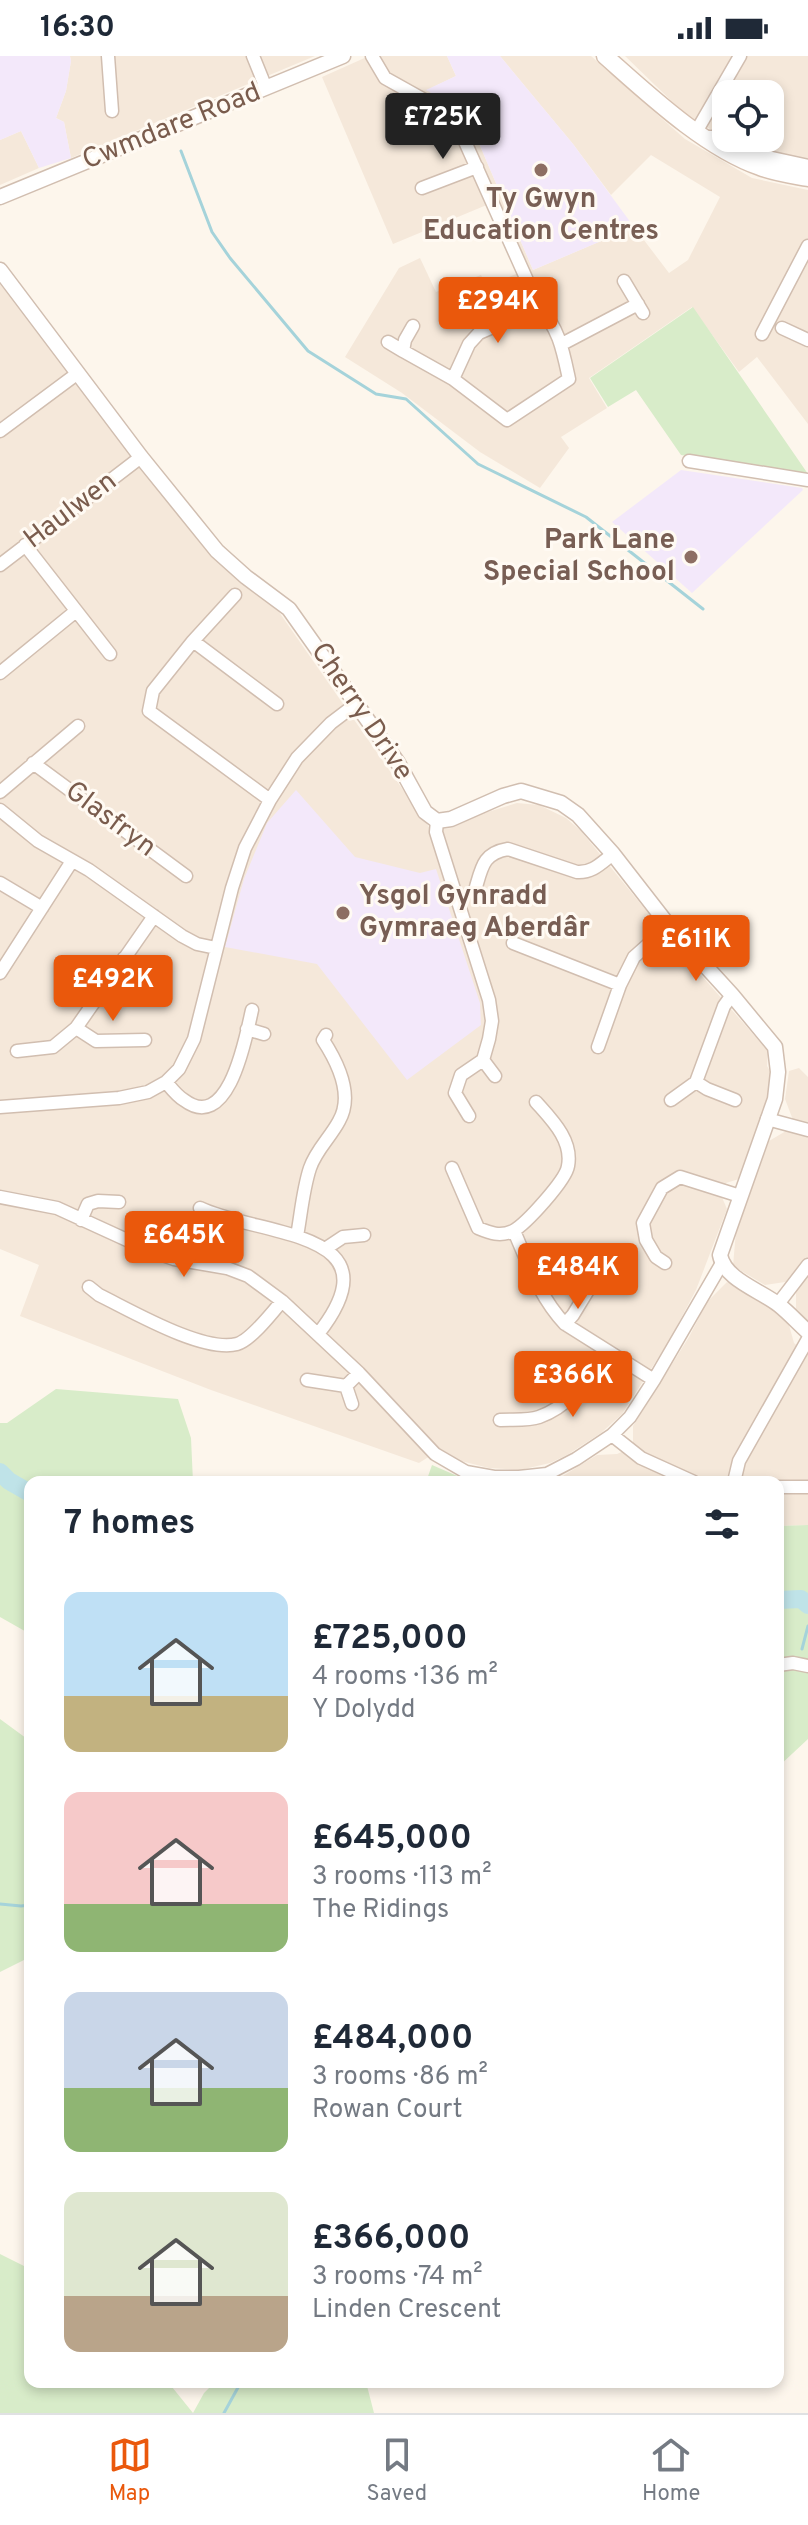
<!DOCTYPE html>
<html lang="en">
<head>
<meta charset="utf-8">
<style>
  :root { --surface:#fff; --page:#f2f2f3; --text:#1f2937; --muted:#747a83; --line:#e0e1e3; --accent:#ea580c }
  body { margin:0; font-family:Overpass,sans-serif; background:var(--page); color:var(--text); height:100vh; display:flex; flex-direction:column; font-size:30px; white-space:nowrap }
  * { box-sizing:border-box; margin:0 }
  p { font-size:26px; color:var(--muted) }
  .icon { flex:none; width:44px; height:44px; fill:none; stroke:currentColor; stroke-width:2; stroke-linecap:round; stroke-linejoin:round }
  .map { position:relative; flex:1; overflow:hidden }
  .details { position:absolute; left:24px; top:1420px; width:760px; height:912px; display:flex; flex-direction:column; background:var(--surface); border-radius:16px; box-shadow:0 4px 12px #0003 }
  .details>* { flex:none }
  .buttons { position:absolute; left:712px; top:24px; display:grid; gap:16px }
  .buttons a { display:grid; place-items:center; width:72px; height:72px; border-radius:16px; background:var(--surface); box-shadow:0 4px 12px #0003; font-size:40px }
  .price { position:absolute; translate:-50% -68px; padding:0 18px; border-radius:8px; background:var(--accent); color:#fff; font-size:26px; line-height:52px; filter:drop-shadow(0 2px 4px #0008) }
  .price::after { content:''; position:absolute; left:50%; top:48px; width:24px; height:18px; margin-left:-12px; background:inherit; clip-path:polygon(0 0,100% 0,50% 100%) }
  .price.selected { background:#222; color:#fff }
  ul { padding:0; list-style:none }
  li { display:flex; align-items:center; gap:24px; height:200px; padding:0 40px }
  li span { display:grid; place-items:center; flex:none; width:224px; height:160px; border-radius:16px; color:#555 }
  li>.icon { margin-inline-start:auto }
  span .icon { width:96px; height:96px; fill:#fffc; stroke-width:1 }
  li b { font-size:34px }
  h2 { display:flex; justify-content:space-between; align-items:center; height:96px; padding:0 40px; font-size:34px }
  .status { display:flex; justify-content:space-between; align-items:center; height:56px; padding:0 40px; background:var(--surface); direction:ltr }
  .status svg { height:22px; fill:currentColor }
  .menu { display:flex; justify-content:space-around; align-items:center; height:112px; border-top:2px solid var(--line); background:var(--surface); font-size:22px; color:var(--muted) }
  .menu a { display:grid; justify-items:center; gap:4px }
  .menu .selected { color:var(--accent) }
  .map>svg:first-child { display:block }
</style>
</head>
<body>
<div class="status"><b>16:30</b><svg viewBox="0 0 49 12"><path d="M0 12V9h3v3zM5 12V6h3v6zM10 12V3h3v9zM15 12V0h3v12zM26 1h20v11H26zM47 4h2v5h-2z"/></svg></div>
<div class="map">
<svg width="808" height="2357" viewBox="0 0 808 2357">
  <rect width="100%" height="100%" fill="#fdf6ec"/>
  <!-- residential -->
  <path fill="#f5e8da" d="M70,0H315L71,102L64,66L56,62L66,35L71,5Z
    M369,0H447L456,20L427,34L466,57L533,214L634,171L669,217L688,204L720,141L651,99L611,139L573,88L500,0H591L685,83L752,122L808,134V368L757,301L739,316L692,251L589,322L607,352L561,381L569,392L540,432L480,396L402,337L345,301L399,212L420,202L436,236L481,219L487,231L518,217L489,148L393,188L322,21Z
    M625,0H808V108L783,103L726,82H770V38H726V82L687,60Z
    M21,75L39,112L0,129V84Z
    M0,225L215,502L279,556L431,774L452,772L481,758L517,747L539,749L566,762L581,775L672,886L768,995L767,1010L772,1018L766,1048L739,1123L726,1127L721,1139L727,1153L696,1234L669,1285L622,1358L601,1377L567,1399L550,1407L520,1414L489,1412L461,1405L441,1393L419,1407L211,1334L20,1260L39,1209L0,1193Z
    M799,1012L808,1021V1265L796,1253V1233L785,1226L765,1229L733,1210L736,1175L769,1085L786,1075L793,1064L785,1043L789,1015Z
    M727,1226L767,1248L789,1269L794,1287L808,1299V1469L778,1470V1426H553L597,1399L617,1398L633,1391V1370L689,1281L707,1246Z"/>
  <!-- education -->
  <path fill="#f3e8fa" d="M0,0H70L71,5L66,35L56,62L64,66L71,102L39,112L21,75L0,84Z
    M447,0H500L573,88L634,171L533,214L466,57L426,34L456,20Z
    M681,414L802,432L803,434L692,537L612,466Z
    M296,734L355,801L420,817L436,813L480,947L481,969L407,1024L317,908L225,891L244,823L267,767Z"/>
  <!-- green -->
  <path fill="#d8ecc9" d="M693,251L808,418V420L681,399L636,334L608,351L590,322Z
    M56,1333L178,1343L191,1382L193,1426H30V1578L0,1561V1367H7Z
    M432,1409L462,1422L491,1426H426Z
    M808,1469V1683L778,1711V1470Z
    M0,1663L30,1685V1901L0,1916Z
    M0,2198L30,2213V2326H168L193,2357L204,2337L215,2326H366L374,2357H0Z"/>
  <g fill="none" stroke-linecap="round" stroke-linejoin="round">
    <!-- stream -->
    <path stroke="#a5d3da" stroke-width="3" d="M181,95L212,176L230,202L308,295L376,338L406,343L478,408L586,461L703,553
      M802,1593L808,1570
      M778,1626L782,1619
      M0,1848L21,1850L30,1849
      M224,2357L241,2326"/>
    <!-- river -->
    <path stroke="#bfe3e8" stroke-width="18" d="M0,1416L9,1425L30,1437
      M778,1544L801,1543L808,1549"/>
    <defs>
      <path id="minor" d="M108,0L112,55
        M253,0L266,32
        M372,0L385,22L428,46L449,60L458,70L539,251C559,272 563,295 569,323L507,364L453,323L403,295L405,284L413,270
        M696,76L740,0
        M708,81H716L763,100L808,110
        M422,132L477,111
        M624,225L643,257
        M782,272L808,284
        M762,278L808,190
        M388,286L403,295
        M562,288L638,248
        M453,323L469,288L479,277L539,251
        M0,375L78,317
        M689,405L808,424
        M25,489L110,598
        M0,509L141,401
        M235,539L193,585L153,635L149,655L270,744
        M193,585L277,648
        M0,617L76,555
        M33,707L186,820
        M0,736L78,670
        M0,754L38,785L89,814L182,880L197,888L216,892
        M437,765L436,776L489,944L492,965L489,983L483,1004L461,1019L455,1037L469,1060
        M0,827L42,852
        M476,831C482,810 484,797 508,793L577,816C593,817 601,807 613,798
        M513,887L620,929
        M124,902L162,935
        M0,917L72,805
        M76,972L96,985L145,984
        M247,973L264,978
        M598,991L620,929L634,901L669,870
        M17,995L53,991L76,972L154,860
        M483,1004L495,1020
        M166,1026C171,1032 177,1040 184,1044C229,1078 246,980 252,954
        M696,1026L707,1033L735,1044
        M671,1044L696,1026L724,950L732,939
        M0,1051L119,1042L148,1036L166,1026L179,1013L194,983L232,832L245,792L270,744L297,702L331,667L356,648
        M767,1063L808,1074
        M452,1112L478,1172C490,1177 500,1181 513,1175C526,1168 566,1124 568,1110C573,1084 551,1063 536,1046
        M0,1141L57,1152L151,1195L174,1203L227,1212L248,1220L282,1245L359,1317L435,1398L466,1416L494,1421H519L547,1418L576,1403L612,1379L630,1361L654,1324L722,1207
        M200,1152C260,1181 401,1173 318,1278
        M81,1164L88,1148L98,1145L119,1146
        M514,1175C528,1207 540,1242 565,1268L654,1324
        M297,1180C301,1158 303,1133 310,1112C316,1094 330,1082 339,1065C354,1039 338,1007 323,984L326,979
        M325,1193L343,1181L364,1179
        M665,1207L656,1201L646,1184L643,1167L662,1132L680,1121L740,1140
        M89,1231L99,1239C130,1254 203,1297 237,1288C251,1284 272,1257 282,1245
        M778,1248L808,1209
        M565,1268L573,1259L604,1208
        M307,1324L346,1330L359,1317
        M346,1330L352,1348
        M500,1364C512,1363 528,1365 539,1361C571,1350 589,1321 608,1295
        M612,1379L641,1402L694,1426
        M734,1426L739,1405L808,1283
        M778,1431H808
        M778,1609L793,1607L808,1610"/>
      <path id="tertiary" d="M0,141L343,0
        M0,214L141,401L217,495L246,521L289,553L398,707L425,756L437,765L451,763L503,740L521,735L561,747L578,759L613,798L669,870L732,939L775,991L778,1016L775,1043L720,1199C725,1224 760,1234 779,1249C789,1257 798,1267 808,1276"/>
      <path id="secondary" d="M605,0C648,38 705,92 760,111C776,117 792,119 808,122"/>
    </defs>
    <!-- minor casing -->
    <use href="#minor" stroke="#d1beb0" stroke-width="15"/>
    <!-- tertiary casing -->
    <use href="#tertiary" stroke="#d1beb0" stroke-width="17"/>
    <!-- secondary casing -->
    <use href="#secondary" stroke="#d6c0b0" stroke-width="19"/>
    <!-- minor -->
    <use href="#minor" stroke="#fff" stroke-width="12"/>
    <!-- tertiary -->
    <use href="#tertiary" stroke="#fff" stroke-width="14"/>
    <!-- secondary -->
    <use href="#secondary" stroke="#fff" stroke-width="16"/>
  </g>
  <!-- markers -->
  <g fill="#8d6e63" stroke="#fffaf3" stroke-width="3">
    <circle cx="541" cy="114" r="8"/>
    <circle cx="691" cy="501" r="8"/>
    <circle cx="343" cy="857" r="8"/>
  </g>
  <g text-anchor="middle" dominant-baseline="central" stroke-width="6" stroke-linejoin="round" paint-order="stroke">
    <!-- street labels -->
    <g font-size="28" fill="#7a5c4d" stroke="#fffaf3">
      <text transform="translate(172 71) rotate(-22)">Cwmdare Road</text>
      <text transform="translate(71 455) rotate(-37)">Haulwen</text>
      <text transform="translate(361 656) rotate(56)">Cherry Drive</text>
      <text transform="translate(110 764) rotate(37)">Glasfryn</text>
    </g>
    <!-- education labels -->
    <g font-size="28" font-weight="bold" fill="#785e54" stroke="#fffaf3">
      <text x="541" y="144">Ty Gwyn<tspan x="541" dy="32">Education Centres</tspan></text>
      <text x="675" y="485" text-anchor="end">Park Lane<tspan x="675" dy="32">Special School</tspan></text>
      <text x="359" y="841" text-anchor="start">Ysgol Gynradd<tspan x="359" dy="32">Gymraeg Aberdâr</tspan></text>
    </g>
  </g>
</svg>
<div class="buttons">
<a><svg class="icon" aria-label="locate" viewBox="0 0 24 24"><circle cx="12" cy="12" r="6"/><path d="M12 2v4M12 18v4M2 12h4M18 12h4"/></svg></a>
</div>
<b class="price selected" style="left:443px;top:105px">£725K</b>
<b class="price" style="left:498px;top:289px">£294K</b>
<b class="price" style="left:696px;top:927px">£611K</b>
<b class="price" style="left:113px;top:967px">£492K</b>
<b class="price" style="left:184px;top:1223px">£645K</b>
<b class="price" style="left:578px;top:1255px">£484K</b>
<b class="price" style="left:573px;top:1363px">£366K</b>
<section class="details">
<h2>7 homes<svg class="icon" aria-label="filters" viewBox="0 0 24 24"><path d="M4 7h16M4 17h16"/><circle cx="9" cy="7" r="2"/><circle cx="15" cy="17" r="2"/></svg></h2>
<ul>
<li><span style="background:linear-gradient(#bfe0f5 65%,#c2b280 0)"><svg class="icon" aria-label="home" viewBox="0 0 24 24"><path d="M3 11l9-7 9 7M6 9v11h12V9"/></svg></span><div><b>£725,000</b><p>4 rooms · 136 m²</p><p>Y Dolydd</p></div></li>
<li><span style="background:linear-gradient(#f6c9c9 70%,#8fb573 0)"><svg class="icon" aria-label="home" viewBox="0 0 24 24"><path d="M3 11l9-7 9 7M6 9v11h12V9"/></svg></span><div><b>£645,000</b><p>3 rooms · 113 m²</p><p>The Ridings</p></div></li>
<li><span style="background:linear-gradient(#c9d6e8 60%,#8fb573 0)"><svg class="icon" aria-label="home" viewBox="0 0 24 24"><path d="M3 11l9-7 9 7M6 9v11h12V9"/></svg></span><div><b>£484,000</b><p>3 rooms · 86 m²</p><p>Rowan Court</p></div></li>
<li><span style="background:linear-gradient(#dfe7d0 65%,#b9a48a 0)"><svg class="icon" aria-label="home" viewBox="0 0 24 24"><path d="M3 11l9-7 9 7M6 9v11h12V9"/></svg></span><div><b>£366,000</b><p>3 rooms · 74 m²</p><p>Linden Crescent</p></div></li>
</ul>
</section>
</div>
<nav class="menu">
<a class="selected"><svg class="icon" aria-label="map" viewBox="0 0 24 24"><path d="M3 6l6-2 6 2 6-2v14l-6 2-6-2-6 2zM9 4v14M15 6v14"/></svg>Map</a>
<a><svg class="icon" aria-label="saved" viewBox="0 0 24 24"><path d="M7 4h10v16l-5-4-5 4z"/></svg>Saved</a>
<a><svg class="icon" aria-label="home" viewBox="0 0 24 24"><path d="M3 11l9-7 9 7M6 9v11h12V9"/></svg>Home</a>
</nav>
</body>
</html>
